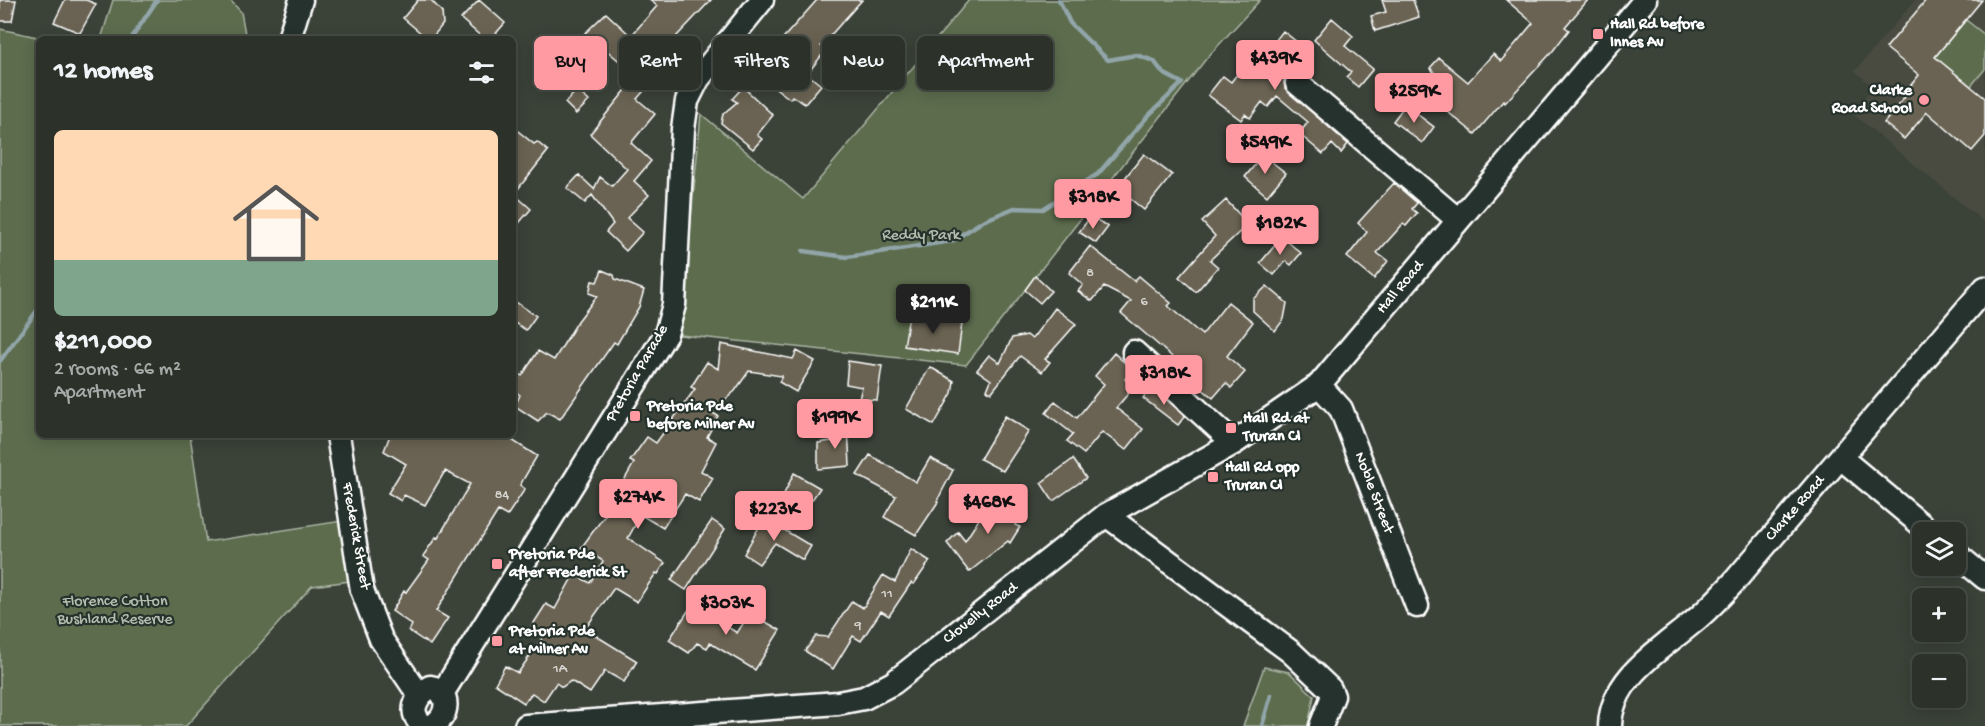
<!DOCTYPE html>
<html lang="en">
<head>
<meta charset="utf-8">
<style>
  :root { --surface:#2c322a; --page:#343a32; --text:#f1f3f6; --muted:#a6aaa8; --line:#484d47; --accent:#ff9aa2 }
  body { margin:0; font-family:"Gochi Hand",sans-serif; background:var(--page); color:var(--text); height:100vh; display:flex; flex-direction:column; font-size:22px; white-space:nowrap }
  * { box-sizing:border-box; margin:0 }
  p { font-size:20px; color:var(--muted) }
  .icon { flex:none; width:33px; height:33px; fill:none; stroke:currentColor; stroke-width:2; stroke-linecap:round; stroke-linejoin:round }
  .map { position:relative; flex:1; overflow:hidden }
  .sheet { position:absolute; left:36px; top:36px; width:480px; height:402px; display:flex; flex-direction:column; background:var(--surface); border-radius:9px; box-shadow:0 3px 15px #0003,0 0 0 2px var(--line) }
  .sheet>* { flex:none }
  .guide { position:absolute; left:534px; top:36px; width:570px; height:54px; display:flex; gap:12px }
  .controls { position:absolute; left:1912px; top:522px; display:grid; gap:12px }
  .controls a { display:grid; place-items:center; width:54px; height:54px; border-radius:9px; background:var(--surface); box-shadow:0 3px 15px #0003,0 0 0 2px var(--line); font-size:30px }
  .price { position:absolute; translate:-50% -51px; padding:0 14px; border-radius:6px; background:var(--accent); color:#111; font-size:20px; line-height:39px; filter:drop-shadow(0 2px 3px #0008) }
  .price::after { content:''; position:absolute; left:50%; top:36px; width:18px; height:14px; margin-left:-9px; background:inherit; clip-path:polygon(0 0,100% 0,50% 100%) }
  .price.active { background:#222; color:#fff }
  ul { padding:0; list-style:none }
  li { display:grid; align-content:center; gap:12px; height:318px; padding:0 18px }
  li+li { border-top:2px solid var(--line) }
  li span { display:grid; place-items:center; height:186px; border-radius:9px; color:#555 }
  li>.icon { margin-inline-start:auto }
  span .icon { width:108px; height:108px; fill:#fffc; stroke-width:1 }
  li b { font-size:26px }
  h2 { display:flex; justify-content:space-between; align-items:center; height:72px; padding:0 18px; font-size:26px }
  .pill { padding:0 21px; border-radius:9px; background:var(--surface); box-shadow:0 3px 15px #0003,0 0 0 2px var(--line); font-size:21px; line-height:54px }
  .pill.active { background:var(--accent); color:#111 }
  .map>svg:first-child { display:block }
</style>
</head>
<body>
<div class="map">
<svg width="1985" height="726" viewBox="0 0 1985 726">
  <rect width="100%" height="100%" fill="#3b4238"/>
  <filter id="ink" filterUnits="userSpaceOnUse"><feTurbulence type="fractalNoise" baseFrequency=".0167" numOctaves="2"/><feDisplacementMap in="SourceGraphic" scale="12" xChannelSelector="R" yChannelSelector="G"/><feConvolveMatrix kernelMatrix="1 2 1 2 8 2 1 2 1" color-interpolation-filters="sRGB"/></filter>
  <g filter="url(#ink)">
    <!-- built -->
    <path fill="#494c40" d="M1915,0H1985V223L1852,113L1873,87L1855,71Z"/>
    <!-- green -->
    <path fill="#5b6c4e" stroke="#adb6a6" stroke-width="1.5" d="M113,0H230L241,12L246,39H101Z
      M969,0H1260L1206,59L966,365L680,335L701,114L803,199Z
      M1966,20L1985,35V69L1971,86L1935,57Z
      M0,29L46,39H39V435H190L206,542L342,521L350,581L312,586L186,726H0Z
      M1264,667L1289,672L1314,696L1308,726H1243Z"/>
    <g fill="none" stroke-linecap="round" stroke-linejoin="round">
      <!-- stream -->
      <path stroke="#92a5a9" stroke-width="4.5" d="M131,39L157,0
        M803,251L847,257L952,241L983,221L1014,208L1043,209L1098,174L1147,117L1182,83L1163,73L1154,61L1136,55L1108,60L1070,23L1059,0
        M0,361L39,308
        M1262,726L1271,695"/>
    </g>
    <!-- building -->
    <path fill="#6b6453" stroke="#fff" stroke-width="1.5" d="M0,0H16L12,21H0Z
      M65,0H86L96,4L80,33L54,22Z
      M418,0H431L442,12L443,24L431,39H428L403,18Z
      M479,0L505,23L491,39H484L461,19Z
      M650,0H711L675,38L683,45L637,99L655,114L631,143L651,161L634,181L649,195L627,218L643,232L626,251L606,232L613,224L592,195L585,203L567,188L579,175L594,189L600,177L612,186L627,169L590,134L647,64L635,54L624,65L598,43L594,46L582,36L606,13L631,36L657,6Z
      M817,0H862L821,46L826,50L807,74L821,85L805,104L792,96L790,99L760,76L783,50L777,45Z
      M1382,0H1413L1419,17L1375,31L1371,16L1386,12Z
      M1506,0H1588L1565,27L1569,30L1552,52L1505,103L1503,101L1475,134L1444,109L1451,100L1427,80L1434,72L1430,68L1439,58L1468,82L1493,54L1501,61L1533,23Z
      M1926,0H1982L1935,57L1985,98V136L1972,151L1927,112L1904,139L1884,123L1909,92L1907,90L1919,75L1886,48Z
      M1332,18L1353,36L1345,46L1373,69L1358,87L1346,77L1351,72L1314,40Z
      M1283,31L1312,54L1300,70L1292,71L1286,75L1284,81L1285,88L1348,144L1341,153L1332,144L1323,154L1299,134L1308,122L1277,96L1268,107L1262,102L1250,118L1245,114L1241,120L1208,95L1223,76L1231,82L1250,58L1257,64Z
      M743,87L773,115L757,135L762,139L753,149L721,123L723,114L737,102L732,99Z
      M577,90L589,101L576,114L565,103Z
      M1405,105L1434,127L1422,143L1393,121Z
      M513,127L534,144L537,142L548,151L514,194L531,209L513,230Z
      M1144,154L1172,175L1144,210L1117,188Z
      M1263,155L1286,173L1267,196L1245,177Z
      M1394,183L1417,203L1412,209L1417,213L1406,226L1403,224L1377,253L1388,261L1374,279L1347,257L1367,232L1358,223Z
      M1226,200L1248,224L1210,260L1218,267L1196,292L1179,277L1215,236L1202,222Z
      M1091,216L1108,227L1096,243L1079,232Z
      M1282,237L1301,253L1291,265L1286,261L1274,275L1260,263Z
      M1090,246L1134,281L1139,276L1171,303L1168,306L1202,335L1228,302L1253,322L1227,356L1245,372L1231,388L1226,383L1213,398L1195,383L1198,379L1121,313L1131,301L1104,287L1092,301L1078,291L1083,285L1069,273Z
      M602,270L614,275L615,279L644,290L639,307L617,344L614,342L560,419L547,412L538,421L515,406L520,395L513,390V370L522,376L538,351L554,360L578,321L597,296L589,293L592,281L597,282Z
      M1035,276L1051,291L1040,303L1025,290Z
      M1267,286L1287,303L1284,319L1275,331L1253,311V299Z
      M513,300L536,316L526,330L513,322Z
      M1055,308L1076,324L1045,359L1050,362L1042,372L1020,356L991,393L987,390L991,380L977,370L989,355L1000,363L1012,338L1027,335L1032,339Z
      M909,316L962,323L958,354L904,346Z
      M721,344L793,359L797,351L815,361L796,392L779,382L782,376L749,371L735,391L711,412L718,416L707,437L716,442L701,471L713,478L699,502L685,494L663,528L641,515L628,538L665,563L658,574L656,573L637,602L614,588L585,629L637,661L624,682L605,671L590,693L571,681L562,687L556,683L544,701L532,693L524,703L495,684L505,666L518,673L543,637L530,629L546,604L555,609L574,574L590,583L603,561L581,548L616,500L614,498L634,463L630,461L647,437L656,443L695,389L691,387L707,362L718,369Z
      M1114,353L1133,370L1125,379L1134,387L1116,408L1143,429L1126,450L1102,432L1084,454L1067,441L1073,434L1046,413L1055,401L1077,418L1104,384L1095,376Z
      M848,361L882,366L877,400L859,399L862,387L846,384Z
      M930,367L954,381L952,393L934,425L906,409Z
      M1151,386L1185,416L1178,425L1143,398Z
      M1005,416L1029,431L1003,471L980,459Z
      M848,426L850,466L818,469V443L831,441V427Z
      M390,435H504L537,456L520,485L525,489L507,516L498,511L436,611L448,618L430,645L409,631L412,625L392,611L404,591L406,592L429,560L423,556L436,537L438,538L470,484L445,471L425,505L404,495L401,501L388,493L406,464L384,451Z
      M870,455L916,482L930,458L953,470L937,501L938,502L916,535L884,517L896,496L857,475Z
      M1073,459L1086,478L1053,501L1041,483Z
      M794,473L820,488L805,510L783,496Z
      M1009,499L1026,509L1015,525L1020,527L1010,543L1008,541L969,572L947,543L958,532L965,541L988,505L1000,513Z
      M764,518L811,546L803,560L775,543L759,564L744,554Z
      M712,520L725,529L686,590L671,580Z
      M911,549L930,561L914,584L911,583L889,616L881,611L861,641L853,636L833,669L805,651L816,636L828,637L852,601L863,608L883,575L895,582Z
      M692,605L737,633L750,613L780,630L755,670L710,643L707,648L697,643L689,653L669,640Z"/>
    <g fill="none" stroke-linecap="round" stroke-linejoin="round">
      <defs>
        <path id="minor" d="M289,39L301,0
          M1297,83L1458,220
          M1134,352L1234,443
          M1319,385L1341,409L1417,606
          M338,435L362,590L381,639L419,695
          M1841,458L1930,532
          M1106,515L1291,652L1330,689L1333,696L1321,726
          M1956,554L1985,578
          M443,692L666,334L674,305L683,129L687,101L698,79L762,0
          M424,726C407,714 415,697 430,687C452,690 449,719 431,726
          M526,726L838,703L864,698L893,683L1106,515L1234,443L1319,385L1645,0
          M1610,726C1611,678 1660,650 1692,623C1707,611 1720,597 1733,583L1985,288"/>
      </defs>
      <!-- minor casing -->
      <use href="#minor" stroke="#fff" stroke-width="27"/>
      <!-- minor -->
      <use href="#minor" stroke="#26332d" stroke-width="22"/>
    </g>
  </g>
  <!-- markers -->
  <g fill="#ff9aa2" stroke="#26332d" stroke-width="2">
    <rect x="1592" y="28" width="12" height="12" rx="3"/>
    <circle cx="1924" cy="100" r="6"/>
    <rect x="629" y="410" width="12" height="12" rx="3"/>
    <rect x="1225" y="422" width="12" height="12" rx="3"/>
    <rect x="1207" y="471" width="12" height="12" rx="3"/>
    <rect x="491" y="558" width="12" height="12" rx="3"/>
    <rect x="491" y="635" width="12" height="12" rx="3"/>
  </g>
  <g text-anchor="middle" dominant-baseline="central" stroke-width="4.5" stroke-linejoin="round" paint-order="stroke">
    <!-- number labels -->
    <g font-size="14" fill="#dad8d4">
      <text x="1090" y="273">8</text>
      <text x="1144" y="302">6</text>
      <text x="502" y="495">84</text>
      <text x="887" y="594">11</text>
      <text x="858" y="626">9</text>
      <text x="560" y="669">1A</text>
    </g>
    <!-- poi labels -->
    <g font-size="16" font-weight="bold" fill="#fff" stroke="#26332d" text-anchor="start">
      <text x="1610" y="25">Hall Rd before<tspan x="1610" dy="18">Innes Av</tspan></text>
      <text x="1912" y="91" text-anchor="end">Clarke<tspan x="1912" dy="18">Road School</tspan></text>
      <text x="647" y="407">Pretoria Pde<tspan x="647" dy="18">before Milner Av</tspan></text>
      <text x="1243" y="419">Hall Rd at<tspan x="1243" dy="18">Truran Cl</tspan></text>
      <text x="1225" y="468">Hall Rd opp<tspan x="1225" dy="18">Truran Cl</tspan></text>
      <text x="509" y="555">Pretoria Pde<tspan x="509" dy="18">after Frederick St</tspan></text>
      <text x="509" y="632">Pretoria Pde<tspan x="509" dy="18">at Milner Av</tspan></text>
    </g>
    <!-- park labels -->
    <g font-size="16" fill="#b5bdaf" stroke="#26332d">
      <text x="921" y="236">Reddy Park</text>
      <text x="115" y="602">Florence Cotton<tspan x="115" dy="18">Bushland Reserve</tspan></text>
    </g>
    <!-- street labels -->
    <g font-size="16" fill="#fff" stroke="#26332d">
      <text transform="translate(1401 288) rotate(-50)">Hall Road</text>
      <text transform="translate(638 374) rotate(-60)">Pretoria Parade</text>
      <text transform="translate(1373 493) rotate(69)">Noble Street</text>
      <text transform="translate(1796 509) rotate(-49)">Clarke Road</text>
      <text transform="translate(355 536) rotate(80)">Frederick Street</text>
      <text transform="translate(981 614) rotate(-38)">Clovelly Road</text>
    </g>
  </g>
</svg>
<div class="controls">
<a><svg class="icon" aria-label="layers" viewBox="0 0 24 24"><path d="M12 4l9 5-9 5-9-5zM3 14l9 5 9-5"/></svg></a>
<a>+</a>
<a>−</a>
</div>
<b class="price" style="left:1275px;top:91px">$439K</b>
<b class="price" style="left:1414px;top:124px">$259K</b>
<b class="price" style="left:1265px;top:175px">$549K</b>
<b class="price" style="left:1093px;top:230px">$318K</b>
<b class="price" style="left:1280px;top:256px">$182K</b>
<b class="price active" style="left:933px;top:335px">$211K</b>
<b class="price" style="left:1164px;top:406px">$318K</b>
<b class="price" style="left:835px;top:450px">$199K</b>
<b class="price" style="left:638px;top:530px">$274K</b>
<b class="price" style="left:988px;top:535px">$468K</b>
<b class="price" style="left:774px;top:542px">$223K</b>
<b class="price" style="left:726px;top:636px">$303K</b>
<div class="guide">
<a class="pill active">Buy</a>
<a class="pill">Rent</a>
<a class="pill">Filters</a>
<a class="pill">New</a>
<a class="pill">Apartment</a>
</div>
<section class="sheet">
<h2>12 homes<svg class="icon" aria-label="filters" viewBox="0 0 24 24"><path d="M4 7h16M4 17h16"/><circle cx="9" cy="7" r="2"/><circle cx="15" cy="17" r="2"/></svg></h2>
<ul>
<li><span style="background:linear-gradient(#ffd9b3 70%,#7fa58c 0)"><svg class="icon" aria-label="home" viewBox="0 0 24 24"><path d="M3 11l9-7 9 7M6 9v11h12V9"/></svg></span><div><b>$211,000</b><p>2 rooms · 66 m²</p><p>Apartment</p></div></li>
</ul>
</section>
</div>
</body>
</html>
